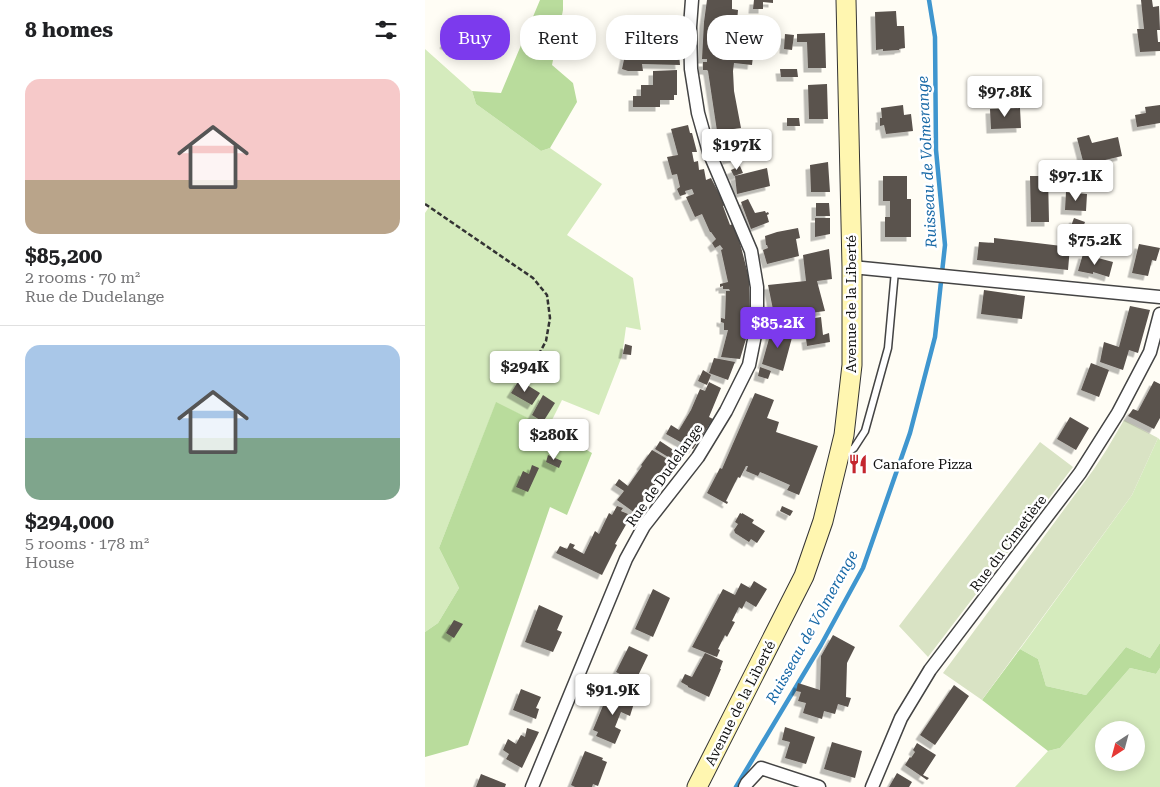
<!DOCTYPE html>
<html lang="en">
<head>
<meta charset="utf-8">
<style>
  :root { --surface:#fff; --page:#f2f2f2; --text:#202124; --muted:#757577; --line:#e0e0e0; --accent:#7c3aed }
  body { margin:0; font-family:"Roboto Serif",serif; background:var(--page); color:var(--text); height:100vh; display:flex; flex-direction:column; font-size:19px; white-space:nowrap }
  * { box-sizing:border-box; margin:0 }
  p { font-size:16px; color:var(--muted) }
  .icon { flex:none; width:28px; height:28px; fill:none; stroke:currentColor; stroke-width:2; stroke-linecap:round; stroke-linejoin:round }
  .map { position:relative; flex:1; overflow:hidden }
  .side { display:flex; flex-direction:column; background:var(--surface); width:425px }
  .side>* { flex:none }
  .hud { position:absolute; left:15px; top:15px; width:475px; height:45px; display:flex; gap:10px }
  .needle { width:32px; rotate:216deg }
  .tools { position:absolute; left:670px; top:721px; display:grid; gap:10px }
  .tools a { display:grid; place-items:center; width:50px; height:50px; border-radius:50%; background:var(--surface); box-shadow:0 2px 12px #0003; font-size:25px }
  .price { position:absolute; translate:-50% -42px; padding:0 11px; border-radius:5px; background:#fff; color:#222; font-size:16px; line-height:32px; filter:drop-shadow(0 1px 2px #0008) }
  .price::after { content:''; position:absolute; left:50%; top:30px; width:15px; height:11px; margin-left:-8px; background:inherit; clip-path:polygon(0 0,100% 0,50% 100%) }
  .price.active { background:var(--accent); color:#fff }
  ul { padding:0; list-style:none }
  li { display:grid; align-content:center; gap:10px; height:265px; padding:0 25px }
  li+li { border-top:1px solid var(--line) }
  li span { display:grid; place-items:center; height:155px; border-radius:15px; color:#555 }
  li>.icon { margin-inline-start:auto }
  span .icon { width:90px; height:90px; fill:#fffc; stroke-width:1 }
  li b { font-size:21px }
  h2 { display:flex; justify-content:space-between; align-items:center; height:60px; padding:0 25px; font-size:21px }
  .pill { padding:0 18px; border-radius:20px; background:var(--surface); box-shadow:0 2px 12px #0003; font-size:18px; line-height:45px }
  .pill.active { background:var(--accent); color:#fff }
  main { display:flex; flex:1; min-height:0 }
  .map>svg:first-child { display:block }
</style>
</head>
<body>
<main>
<section class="side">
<h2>8 homes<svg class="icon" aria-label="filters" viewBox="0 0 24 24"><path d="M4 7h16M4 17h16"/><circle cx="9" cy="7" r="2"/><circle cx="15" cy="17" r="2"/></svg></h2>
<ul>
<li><span style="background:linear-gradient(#f6c9c9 65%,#b9a48a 0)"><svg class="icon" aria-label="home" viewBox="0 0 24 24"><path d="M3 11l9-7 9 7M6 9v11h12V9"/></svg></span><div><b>$85,200</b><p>2 rooms · 70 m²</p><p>Rue de Dudelange</p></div></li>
<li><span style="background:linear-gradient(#a9c7e8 60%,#7fa58c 0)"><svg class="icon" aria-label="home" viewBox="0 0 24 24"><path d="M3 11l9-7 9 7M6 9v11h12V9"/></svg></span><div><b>$294,000</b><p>5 rooms · 178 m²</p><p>House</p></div></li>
</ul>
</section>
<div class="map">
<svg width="735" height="787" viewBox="0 0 735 787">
  <defs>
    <filter id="shadow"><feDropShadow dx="-4.5" dy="4.5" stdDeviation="0" flood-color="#0004"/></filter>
  </defs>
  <rect width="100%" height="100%" fill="#fffdf5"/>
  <!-- green -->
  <path fill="#d5ebbd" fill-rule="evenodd" d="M0,49L47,91L51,104L116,151L125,148L177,184L142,235L208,278L216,330L201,327L197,356L174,415L137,400L123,428L71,403L14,548L34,588L13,623L0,632V213L4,207L0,204Z
    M733,438L735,440V643L725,658L701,647L661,695L621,686L613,659L595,649L707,495Z
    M705,668L731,674L735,668V787H590L623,751L635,748ZM679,730H711V762H679Z"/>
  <!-- forest -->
  <path fill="#b9dc9c" d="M115,0H138V10L127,65L148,83L152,102L125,148L116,151L51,104L47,91L76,93Z
    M71,402L123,428L167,453L142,515L125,507L43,745L0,757V632L13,623L34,588L14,548Z
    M735,643V668L731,674L705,668L635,748L623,751L557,700L595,649L613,659L621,686L661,695L701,647L725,658Z"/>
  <!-- cemetery -->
  <path fill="#d9e3c4" d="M699,420L733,438L707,495L557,700L518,673L669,469L682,449Z
    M615,442L648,467L503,657L474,626Z"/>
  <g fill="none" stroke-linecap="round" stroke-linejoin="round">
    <!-- stream -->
    <path stroke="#3f96cf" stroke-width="4.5" d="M311,787L396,645L438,568L485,433L510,337L520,245L511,150L510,37L504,0"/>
  </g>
  <!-- building -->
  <path fill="#5a524d" filter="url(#shadow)" d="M282,0H307V9L313,10L312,22H314L312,40L334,43L331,56H328L327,65L309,63L308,71L309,91L316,128L292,131L283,71L282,70H278V62H282V59H277L279,22Z
    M329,0H348V3L338,2V9H328Z
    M716,0H727L728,7L734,6L735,30H732L733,42H735V51L715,52L712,29H719Z
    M471,11L472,26H479L480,48L474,49V50L458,51V49L451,50L450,12Z
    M252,28V54H254L255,65L217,64L218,71H203L197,69L200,55L228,54V29Z
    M26,33L42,42L36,53L19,44Z
    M400,33L401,68H383L382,42H372V34Z
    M360,34L369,35L367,50L359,49Z
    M355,69H372L373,77H356Z
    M252,70V95H249V100H235V107H208V96H216V85H228V71Z
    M402,84L403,119H384L383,85Z
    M478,105L479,115L486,114L488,131L461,134L459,125L455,126V118H457L456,108Z
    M735,105V123L712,127L710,115L721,113L720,107Z
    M595,108L596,128L566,129L565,109Z
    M362,118H374L375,126H362Z
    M263,125L265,133H267L272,152H267L269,162L273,161L274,170L279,169L281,180L286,178L300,205L298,206L305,225L308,224L315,243L324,278L325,313L321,339L315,359L296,357L303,330H299V323L296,322V318L300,319L301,291H305L304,289H298V286L295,287V284L303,282L296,250L298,249L295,245L290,248L287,243L291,239L286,232H285L277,214L270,217L261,197L269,194L267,189L260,191L261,194L255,196L252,189L255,187L252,174L247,175L242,157L253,155L246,129Z
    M664,135L667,143L693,137L697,156L659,165L652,138Z
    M312,145L315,157L302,160L299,148Z
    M403,162L405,192H386L385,165Z
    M315,166L318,173L309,176L306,170Z
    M342,168L345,186L312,194L310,176Z
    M458,176H482V199H486V237H460V217H465V201H458Z
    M605,176H623L624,222H606Z
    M641,192L662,194L661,211L640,210Z
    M323,199L330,213L340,211L341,213L343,212L344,214L342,215L344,222L326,229L316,202Z
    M391,203H404L405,216H391Z
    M390,218H405V234L390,237Z
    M649,218L660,222L657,230L646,226Z
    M373,228L375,238L371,239L374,256L342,264L338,250L343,248L342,245H341L340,236L352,232Z
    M569,238L645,247L643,270L552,260L554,242L569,243Z
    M714,244L735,248L731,261L727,260L723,276L707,273Z
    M404,249L407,279L392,281L400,311L379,314L380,326L351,324L343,285L381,281L378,255Z
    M658,254L688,262L684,277L668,272V274L653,271Z
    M559,290L600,296L597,319L556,314Z
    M705,306L725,310L713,353L704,350L698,370L675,362L679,342L694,347Z
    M396,317L398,335L404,333L405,342L382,346L381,338L386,337L384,319Z
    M347,328L368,334L358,371L337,364Z
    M200,344L207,346L206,355L198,354Z
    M289,358L310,362L303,380L284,373Z
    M666,363L684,370L674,397L656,390Z
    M335,367L346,371L343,379L333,376Z
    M278,370L286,375L282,385L273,381Z
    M94,380L115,393L107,405L86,393Z
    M729,381L735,384V418L729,429L703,416L708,409L713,411Z
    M284,382L296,388L284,417L288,419L268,449L241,434L246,425L254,430L266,410L275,389L280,391Z
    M330,393L349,400L342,418L354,422L351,432L393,446L374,495L362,490L365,485L335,472L333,476L321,471L323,466H321L315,478L313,477L301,501L303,502L302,504L282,493L295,468L297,469Z
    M118,395L130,403L118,422L107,415Z
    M645,417L664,428L651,450L632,439Z
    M235,441L253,453L248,460L230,449Z
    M227,450L246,461L210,513L192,500L199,491L190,485L194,479L203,486L217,466L216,465Z
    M123,455L137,461L134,468L121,462Z
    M107,465L114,468L103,492L91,487L98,471L104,474Z
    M192,506L198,508L196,511L203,514L199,522L202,523L190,544L192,545L177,575L131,553L135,546L142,549L145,543L150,545L148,548L159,554L170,531L174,534L184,513L187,515Z
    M357,506L368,511L365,516L355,511Z
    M315,513L317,514V513L329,520L327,523L340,531L332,543L326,539L324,542L310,533L309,530L313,524L310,522Z
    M329,581L342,589L331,607L321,601L317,609L314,607L307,621L310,622L302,637L300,635L293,649L295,650L292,657L267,647L298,589L310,595L316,583L325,588Z
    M228,589L245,598L228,637L210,629Z
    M114,605L138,616L132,630L137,632L128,652L100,642Z
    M29,620L38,624L29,638L21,633Z
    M408,635L430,647L422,663L421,697L426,698L423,707L413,704L410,714L399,711L397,719L378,713L381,703L373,701L376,692L371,691L373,683L395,690L396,656Z
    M204,646L223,655L210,682L191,672Z
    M280,653L298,661L295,669H296L284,697L263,687V686L256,682L260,674L267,677Z
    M529,685L544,696L510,745L495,735Z
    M96,689L116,697L111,708L114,709L111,719L88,710Z
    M184,691L192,694V693L210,700L205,716L196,712L190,727L196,730L190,744L171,736L173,732L168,730Z
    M360,727L390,737L381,764L360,758L365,742L357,740Z
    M102,728L114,732L97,768L81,759L84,754L78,750L83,739L91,744L96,735L100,737Z
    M407,742L437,751L430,778L399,769Z
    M492,743L511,755L498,775L504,778L502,780L480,765L485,757L486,758L490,752L488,750Z
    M160,751L178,758L177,760L182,762L173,786L168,784L167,787H150L146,785Z
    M472,773L487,782L484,787H464Z
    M56,774L81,784L80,787H51Z"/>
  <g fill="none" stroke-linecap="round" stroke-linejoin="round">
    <defs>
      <path id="lane" d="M418,456L429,448L440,431L463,348L470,271"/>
      <path id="street" d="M427,267L735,297
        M107,787L201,559L219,526L273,457L301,411L324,365L332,325V287L326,251L284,152L273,113L266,69L265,27L267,0
        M320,787L322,783L336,768L394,787
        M447,787L476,718L505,670L655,473L693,413L725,352L735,314"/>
      <path id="secondary" d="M272,787L379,576L398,521L419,435L427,365V267L421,0"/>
    </defs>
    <!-- lane casing -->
    <use href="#lane" stroke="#444" stroke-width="9"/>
    <!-- street casing -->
    <use href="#street" stroke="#444" stroke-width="15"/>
    <!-- secondary casing -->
    <use href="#secondary" stroke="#333" stroke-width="21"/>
    <!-- path -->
    <path stroke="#333" stroke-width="2.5" stroke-dasharray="5 2.5" stroke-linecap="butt" d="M0,204L108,278L122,295L125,318L121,341L102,376"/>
    <!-- lane -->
    <use href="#lane" stroke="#fff" stroke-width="6"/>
    <!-- street -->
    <use href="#street" stroke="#fff" stroke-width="12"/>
    <!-- secondary -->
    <use href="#secondary" stroke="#fff6b0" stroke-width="19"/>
  </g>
  <!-- icons -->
  <defs>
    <symbol id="restaurant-bare" viewBox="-9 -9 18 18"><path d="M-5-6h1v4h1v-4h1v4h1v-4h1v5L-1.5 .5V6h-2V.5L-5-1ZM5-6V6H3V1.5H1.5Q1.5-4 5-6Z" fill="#c4262e" stroke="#fff" stroke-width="2.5" paint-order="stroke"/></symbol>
  </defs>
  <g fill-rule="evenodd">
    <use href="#restaurant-bare" x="419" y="450" width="28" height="28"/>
  </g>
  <g text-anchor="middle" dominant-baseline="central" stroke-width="5" stroke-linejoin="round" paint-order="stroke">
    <!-- street labels -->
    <g font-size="14" fill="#111" stroke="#fff">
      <text transform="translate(426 304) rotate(-90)">Avenue de la Liberté</text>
      <text transform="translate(239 475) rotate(-55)">Rue de Dudelange</text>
      <text transform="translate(583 543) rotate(-53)">Rue du Cimetière</text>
      <text transform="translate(315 703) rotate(-63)">Avenue de la Liberté</text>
    </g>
    <!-- poi labels -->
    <g font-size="14" fill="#111" stroke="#fff" text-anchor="start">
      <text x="448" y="464">Canafore Pizza</text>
    </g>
    <!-- water labels -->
    <g font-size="15" font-style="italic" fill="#1768a6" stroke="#fff">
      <text transform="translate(502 162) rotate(-93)">Ruisseau de Volmerange</text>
      <text transform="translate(387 627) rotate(-61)">Ruisseau de Volmerange</text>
    </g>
  </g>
</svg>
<div class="tools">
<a><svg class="needle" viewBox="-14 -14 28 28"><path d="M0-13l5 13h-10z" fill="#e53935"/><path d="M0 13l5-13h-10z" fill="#757577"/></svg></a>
</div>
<b class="price" style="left:580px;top:118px">$97.8K</b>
<b class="price" style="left:312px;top:171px">$197K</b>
<b class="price" style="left:651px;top:202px">$97.1K</b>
<b class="price" style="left:670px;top:266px">$75.2K</b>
<b class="price active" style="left:353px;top:349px">$85.2K</b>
<b class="price" style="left:100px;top:393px">$294K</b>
<b class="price" style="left:129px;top:461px">$280K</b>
<b class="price" style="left:188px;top:716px">$91.9K</b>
<div class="hud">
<a class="pill active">Buy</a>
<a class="pill">Rent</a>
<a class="pill">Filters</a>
<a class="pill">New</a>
</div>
</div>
</main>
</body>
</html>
